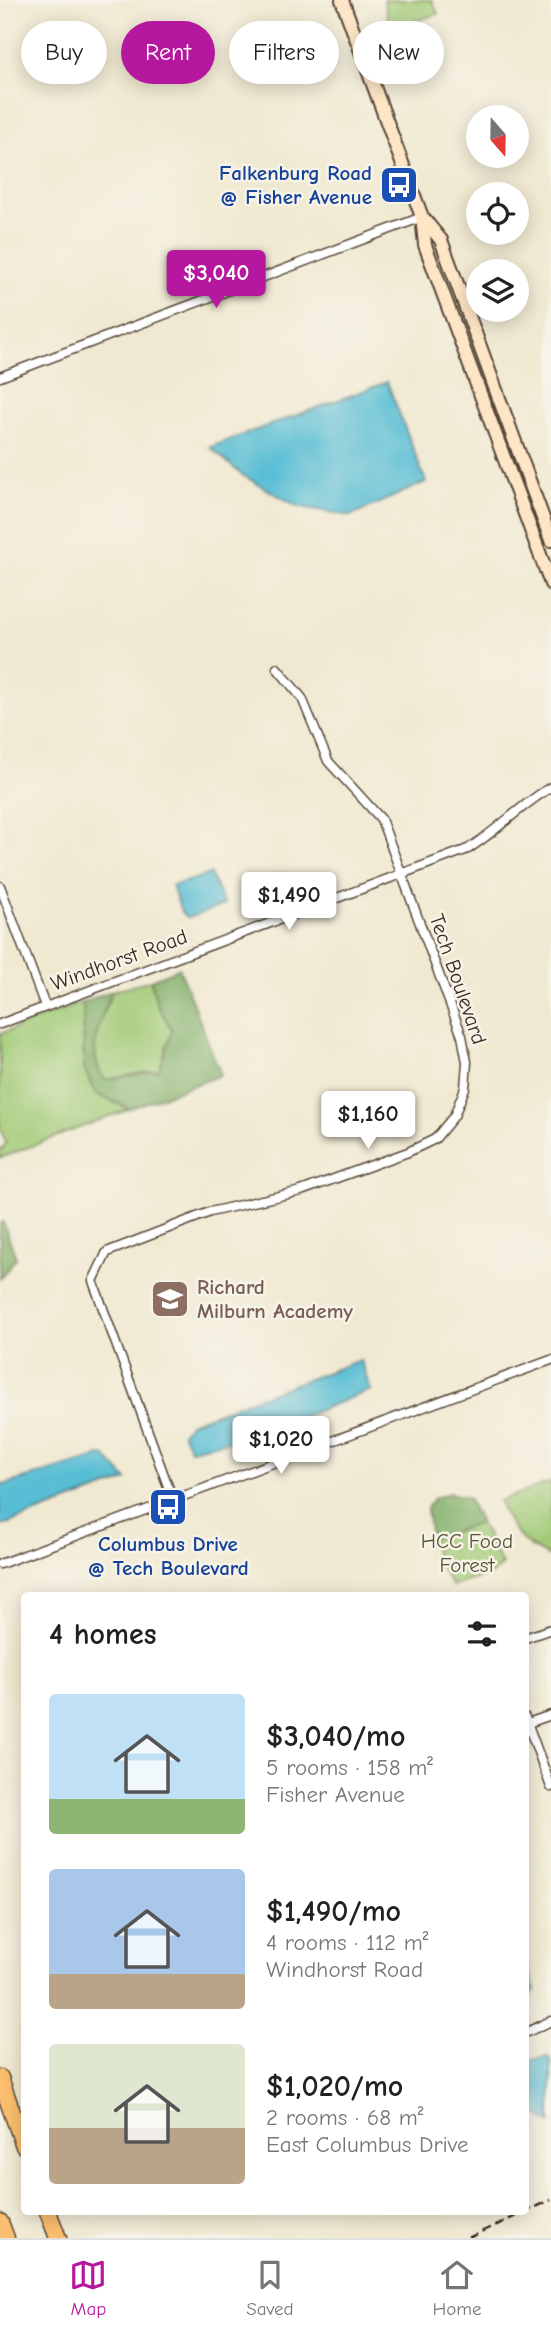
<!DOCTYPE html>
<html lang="en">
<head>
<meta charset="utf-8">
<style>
  :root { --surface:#fff; --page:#f6f6f6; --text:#222; --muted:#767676; --line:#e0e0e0; --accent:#b5179e }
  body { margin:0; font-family:"Comic Neue",sans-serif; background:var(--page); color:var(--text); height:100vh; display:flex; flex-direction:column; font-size:26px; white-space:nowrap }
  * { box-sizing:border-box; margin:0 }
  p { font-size:23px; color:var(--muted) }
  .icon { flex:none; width:38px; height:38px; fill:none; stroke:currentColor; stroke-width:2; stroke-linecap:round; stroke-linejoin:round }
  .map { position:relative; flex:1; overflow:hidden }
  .details { position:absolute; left:21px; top:1592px; width:508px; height:623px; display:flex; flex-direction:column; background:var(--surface); border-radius:7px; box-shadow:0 4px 18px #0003 }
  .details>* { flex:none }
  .banner { position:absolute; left:21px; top:21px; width:509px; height:63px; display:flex; gap:14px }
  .needle { width:46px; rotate:160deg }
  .fabs { position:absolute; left:466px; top:105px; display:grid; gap:14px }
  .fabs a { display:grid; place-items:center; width:63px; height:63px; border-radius:50%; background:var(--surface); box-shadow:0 4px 18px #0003; font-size:35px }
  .price { position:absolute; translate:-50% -60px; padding:0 16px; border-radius:7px; background:#fff; color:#222; font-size:23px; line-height:46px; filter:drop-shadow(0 2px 4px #0008) }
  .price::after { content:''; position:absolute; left:50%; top:42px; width:21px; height:16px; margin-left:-10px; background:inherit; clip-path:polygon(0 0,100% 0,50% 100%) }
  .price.selected { background:var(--accent); color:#fff }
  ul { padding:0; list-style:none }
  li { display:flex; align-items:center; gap:21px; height:175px; padding:0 28px }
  li span { display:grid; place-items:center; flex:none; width:196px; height:140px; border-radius:7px; color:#555 }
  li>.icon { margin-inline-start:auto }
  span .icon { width:84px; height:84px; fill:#fffc; stroke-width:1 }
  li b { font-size:30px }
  h2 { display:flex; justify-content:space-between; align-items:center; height:84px; padding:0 28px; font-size:30px }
  .pill { padding:0 24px; border-radius:32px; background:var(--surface); box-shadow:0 4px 18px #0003; font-size:24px; line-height:63px }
  .pill.selected { background:var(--accent); color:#fff }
  .tab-bar { display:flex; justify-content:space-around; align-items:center; height:98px; border-top:2px solid var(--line); background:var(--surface); font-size:19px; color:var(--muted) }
  .tab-bar a { display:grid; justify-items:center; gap:4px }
  .tab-bar .selected { color:var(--accent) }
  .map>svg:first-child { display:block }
</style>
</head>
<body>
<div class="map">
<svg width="551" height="2238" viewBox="0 0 551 2238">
  <rect width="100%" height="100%" fill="#f7f3e8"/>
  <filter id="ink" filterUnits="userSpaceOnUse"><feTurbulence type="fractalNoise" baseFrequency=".0143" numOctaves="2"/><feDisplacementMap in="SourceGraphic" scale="14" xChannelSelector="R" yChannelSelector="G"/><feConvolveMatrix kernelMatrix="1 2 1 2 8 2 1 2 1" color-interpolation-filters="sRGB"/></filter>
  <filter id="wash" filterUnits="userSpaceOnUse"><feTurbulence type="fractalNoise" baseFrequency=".00686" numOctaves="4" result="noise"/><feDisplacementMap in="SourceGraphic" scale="28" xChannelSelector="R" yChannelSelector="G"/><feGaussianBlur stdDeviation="1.57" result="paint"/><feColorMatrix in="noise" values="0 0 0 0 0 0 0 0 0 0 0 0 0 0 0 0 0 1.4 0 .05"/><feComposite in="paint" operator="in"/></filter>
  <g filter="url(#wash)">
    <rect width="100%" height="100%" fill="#f0e9d1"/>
    <!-- green -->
    <path fill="#a2cb77" stroke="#6e7a4a" stroke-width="2" d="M384,0H432L438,14L390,29Z
      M151,980L157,1004L172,1030L160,1070L105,1080C84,1052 101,1020 112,991Z
      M83,1002L84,1069L96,1094L129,1109L0,1158V1152L6,1143L0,1128V1034Z
      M551,1482V1557C523,1547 509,1528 499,1501Z
      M480,1523L502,1565L491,1574L452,1586L437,1560L431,1539Z"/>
    <!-- forest -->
    <path fill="#81af68" stroke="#5e6c43" stroke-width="2" d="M179,968L221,1075L129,1109L96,1094L84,1069L83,1002L112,991C101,1019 84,1052 105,1080L159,1070L172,1030L157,1004L151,980Z
      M3,1222L16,1258L0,1279V1223Z
      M450,1493L468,1498L480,1523L431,1539L427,1508L434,1498Z"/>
    <!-- water -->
    <path fill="#56bdd4" stroke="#487479" stroke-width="2" d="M387,382L426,482L350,516L297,506L242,475L210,447Z
      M210,874L224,905L188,918L182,914L172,886Z
      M360,1360L371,1390L255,1435L190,1449L182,1433L189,1423Z
      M104,1455L127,1480L0,1526V1486Z
      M525,1960L535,1990L525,2000Z
      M548,2057L551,2061V2124L525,2105V2061Z"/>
  </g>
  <g filter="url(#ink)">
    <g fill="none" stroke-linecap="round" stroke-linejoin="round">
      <defs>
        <path id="street" d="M0,377L422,217
          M0,886L45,1006
          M0,1024L468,849C498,830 521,805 551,787
          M173,1500L93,1281L107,1252L210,1212L301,1191L408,1152L435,1139L454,1116L465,1088L467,1062L462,1036L381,819L328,761L302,698L277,668
          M0,1564L551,1360
          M525,1638L551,1629
          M525,1717L551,1787
          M525,1724L551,1715
          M525,2033L551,2021"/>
        <path id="secondary" d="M342,0L422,217L425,245L551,584
          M423,218L441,240L551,540"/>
        <path id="highway" d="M0,2078L24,2146
          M48,2212L58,2238
          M0,2222L6,2238"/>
      </defs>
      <!-- street casing -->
      <use href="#street" stroke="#564739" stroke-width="11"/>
      <!-- secondary casing -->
      <use href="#secondary" stroke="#564739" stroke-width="16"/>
      <!-- highway casing -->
      <use href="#highway" stroke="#564739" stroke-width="19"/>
      <!-- street -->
      <use href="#street" stroke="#fff" stroke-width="8"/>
      <!-- secondary -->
      <use href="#secondary" stroke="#fde5c5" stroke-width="12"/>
      <!-- highway -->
      <use href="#highway" stroke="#fbbe6e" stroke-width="16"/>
      <!-- rail -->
      <path stroke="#3b2a1e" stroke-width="2.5" stroke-dasharray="10 5" stroke-linecap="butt" d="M468,2238L551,2200"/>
    </g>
  </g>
  <!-- icons -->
  <defs>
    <symbol id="bus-square" viewBox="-11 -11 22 22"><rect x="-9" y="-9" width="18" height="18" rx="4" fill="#1a4fb4" stroke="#f7f3e8"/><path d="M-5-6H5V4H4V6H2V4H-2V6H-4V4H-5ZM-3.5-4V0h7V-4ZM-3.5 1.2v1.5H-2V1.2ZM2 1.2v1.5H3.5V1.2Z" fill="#fff"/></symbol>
    <symbol id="school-square" viewBox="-11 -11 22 22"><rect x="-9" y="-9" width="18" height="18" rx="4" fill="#8d6e63" stroke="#f7f3e8"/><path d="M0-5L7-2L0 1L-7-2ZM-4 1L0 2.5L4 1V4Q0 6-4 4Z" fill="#fff"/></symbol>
  </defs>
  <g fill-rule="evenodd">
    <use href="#bus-square" x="377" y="163" width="44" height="44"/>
    <use href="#school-square" x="148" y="1277" width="44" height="44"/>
    <use href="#bus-square" x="146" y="1485" width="44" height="44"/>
  </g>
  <g text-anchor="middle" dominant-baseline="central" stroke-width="5" stroke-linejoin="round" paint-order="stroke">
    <!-- transit labels -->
    <g font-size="21" font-weight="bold" fill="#164399" stroke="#f7f3e8" text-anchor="end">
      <text x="372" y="173">Falkenburg Road<tspan x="372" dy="24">@ Fisher Avenue</tspan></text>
      <text x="168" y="1544" text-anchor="middle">Columbus Drive<tspan x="168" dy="24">@ Tech Boulevard</tspan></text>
    </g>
    <!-- street labels -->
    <g font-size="21" fill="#3b2a1e" stroke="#f7f3e8">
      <text transform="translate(119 960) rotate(-20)">Windhorst Road</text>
      <text transform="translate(458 979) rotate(71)">Tech Boulevard</text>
    </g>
    <!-- education labels -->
    <g font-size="21" font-weight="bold" fill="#785e54" stroke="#f7f3e8" text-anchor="start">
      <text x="197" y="1287">Richard<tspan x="197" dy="24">Milburn Academy</tspan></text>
    </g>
    <!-- park labels -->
    <g font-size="21" fill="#555234" stroke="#f7f3e8">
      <text x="467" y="1541">HCC Food<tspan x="467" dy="24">Forest</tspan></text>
    </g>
  </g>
</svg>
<div class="fabs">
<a><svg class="needle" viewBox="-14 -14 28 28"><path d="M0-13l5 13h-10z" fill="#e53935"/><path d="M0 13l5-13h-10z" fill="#767676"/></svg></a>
<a><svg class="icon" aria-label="locate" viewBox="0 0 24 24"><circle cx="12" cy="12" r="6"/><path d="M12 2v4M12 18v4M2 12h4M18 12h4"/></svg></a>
<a><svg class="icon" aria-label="layers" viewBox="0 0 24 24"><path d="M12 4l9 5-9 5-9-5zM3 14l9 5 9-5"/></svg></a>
</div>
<b class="price selected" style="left:216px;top:310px">$3,040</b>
<b class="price" style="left:289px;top:932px">$1,490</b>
<b class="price" style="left:368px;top:1151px">$1,160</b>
<b class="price" style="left:281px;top:1476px">$1,020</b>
<div class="banner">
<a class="pill">Buy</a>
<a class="pill selected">Rent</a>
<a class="pill">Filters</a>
<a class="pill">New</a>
</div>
<section class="details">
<h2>4 homes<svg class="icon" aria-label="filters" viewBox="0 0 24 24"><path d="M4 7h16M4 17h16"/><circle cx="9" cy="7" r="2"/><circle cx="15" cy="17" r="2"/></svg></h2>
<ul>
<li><span style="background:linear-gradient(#bfe0f5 75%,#8fb573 0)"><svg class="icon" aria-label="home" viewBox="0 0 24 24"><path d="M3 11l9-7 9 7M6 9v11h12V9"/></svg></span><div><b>$3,040/mo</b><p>5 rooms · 158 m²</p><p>Fisher Avenue</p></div></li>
<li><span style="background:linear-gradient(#a9c7e8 75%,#b9a48a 0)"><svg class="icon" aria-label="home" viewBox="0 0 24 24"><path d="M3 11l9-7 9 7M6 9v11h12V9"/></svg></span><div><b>$1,490/mo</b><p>4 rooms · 112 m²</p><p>Windhorst Road</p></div></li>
<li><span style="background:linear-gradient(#dfe7d0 60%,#b9a48a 0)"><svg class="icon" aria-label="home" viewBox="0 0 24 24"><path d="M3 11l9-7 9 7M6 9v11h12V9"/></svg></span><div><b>$1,020/mo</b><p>2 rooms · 68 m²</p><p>East Columbus Drive</p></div></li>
</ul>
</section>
</div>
<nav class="tab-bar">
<a class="selected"><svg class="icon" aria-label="map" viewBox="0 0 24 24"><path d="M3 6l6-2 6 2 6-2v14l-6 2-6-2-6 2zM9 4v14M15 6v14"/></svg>Map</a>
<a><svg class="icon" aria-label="saved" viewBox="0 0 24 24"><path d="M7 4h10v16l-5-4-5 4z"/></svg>Saved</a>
<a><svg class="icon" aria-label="home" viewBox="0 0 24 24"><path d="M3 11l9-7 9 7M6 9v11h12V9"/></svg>Home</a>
</nav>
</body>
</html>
